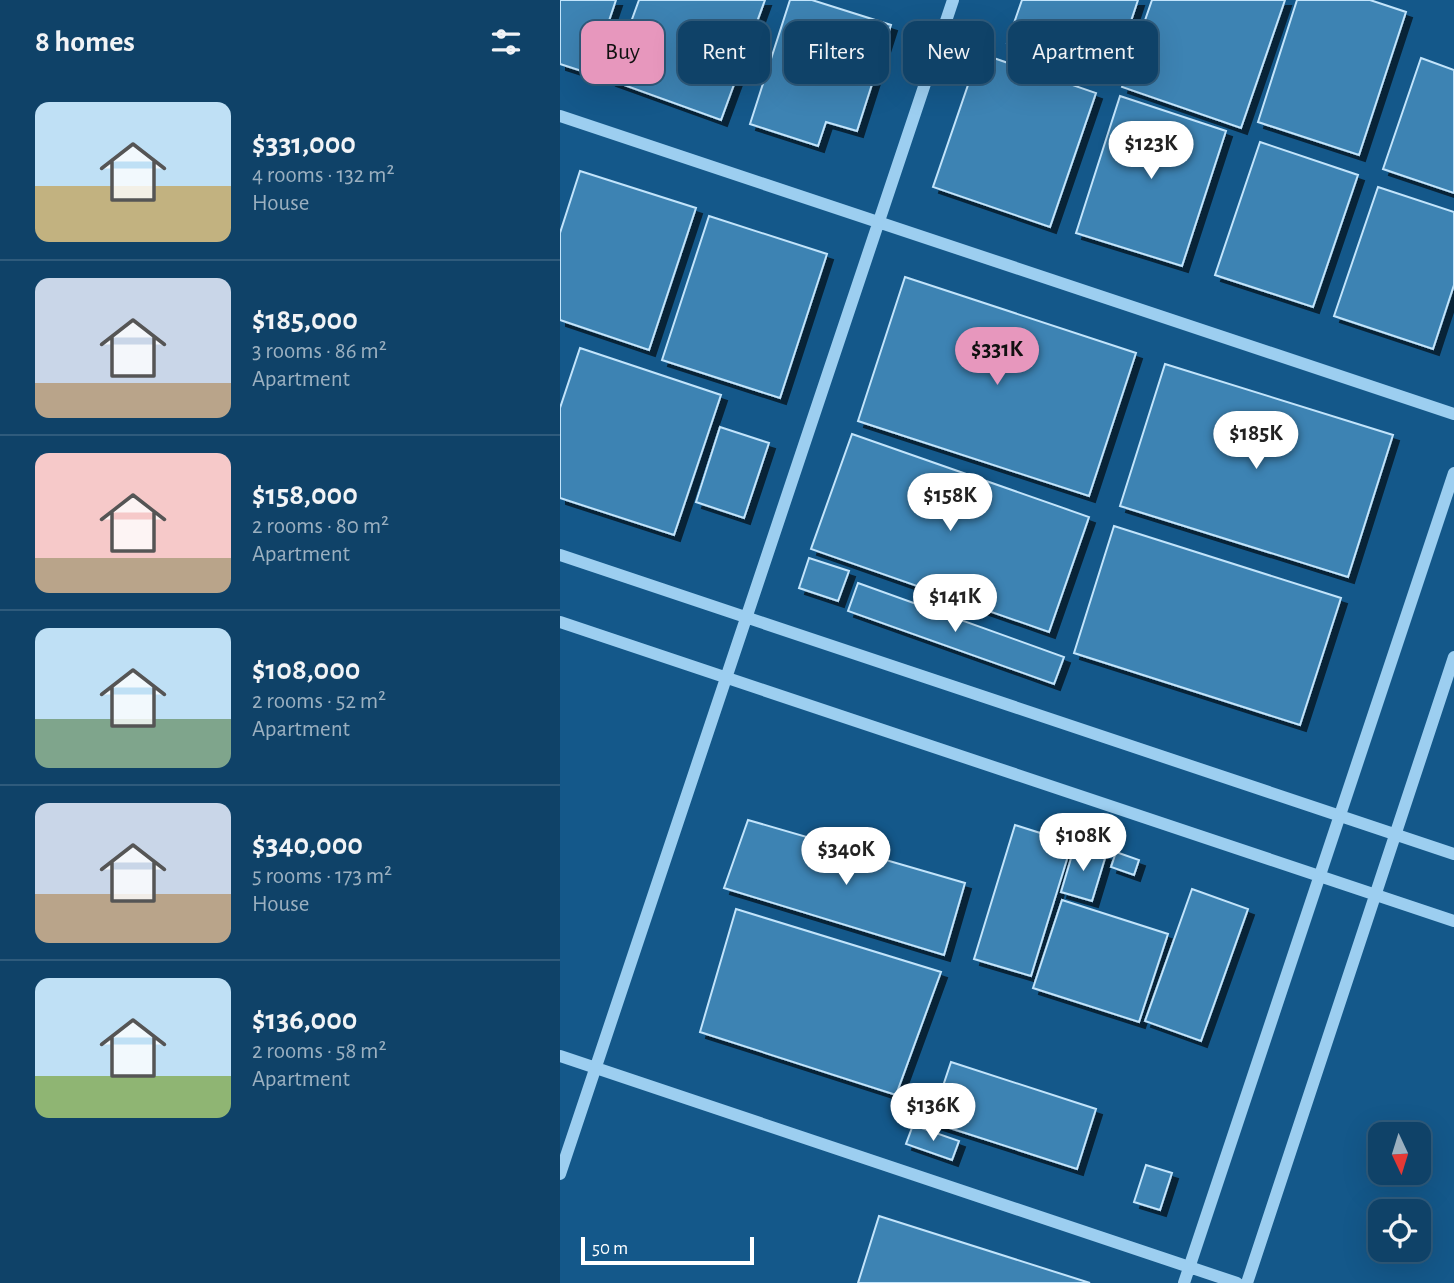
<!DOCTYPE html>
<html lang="en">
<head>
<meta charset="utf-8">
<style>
  :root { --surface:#0f4268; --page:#18496e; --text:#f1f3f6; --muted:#9bb0c0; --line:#2f5b7c; --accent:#e797bd }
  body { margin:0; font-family:"Alegreya Sans",sans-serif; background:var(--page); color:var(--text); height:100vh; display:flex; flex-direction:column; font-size:26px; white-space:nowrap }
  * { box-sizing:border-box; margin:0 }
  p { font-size:23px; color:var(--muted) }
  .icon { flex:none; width:38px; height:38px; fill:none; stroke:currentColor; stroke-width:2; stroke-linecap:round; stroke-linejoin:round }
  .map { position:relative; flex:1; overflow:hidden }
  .details { display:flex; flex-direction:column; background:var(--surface); width:560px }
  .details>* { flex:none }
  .hud { position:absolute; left:21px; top:21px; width:665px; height:63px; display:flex; gap:14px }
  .needle { width:46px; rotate:176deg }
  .controls { position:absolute; left:808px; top:1122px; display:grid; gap:14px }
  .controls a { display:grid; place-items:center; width:63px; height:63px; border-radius:14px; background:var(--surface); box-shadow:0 7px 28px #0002,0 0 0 2px var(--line); font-size:35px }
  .scale { position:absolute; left:21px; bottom:18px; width:173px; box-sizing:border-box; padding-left:7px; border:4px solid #fff; border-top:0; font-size:19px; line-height:24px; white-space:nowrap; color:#fff; -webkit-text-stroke:5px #14588a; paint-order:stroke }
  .price { position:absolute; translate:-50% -60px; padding:0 16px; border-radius:24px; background:#fff; color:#222; font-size:23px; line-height:46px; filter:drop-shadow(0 2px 4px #0008) }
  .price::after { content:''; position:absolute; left:50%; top:42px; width:21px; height:16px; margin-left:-10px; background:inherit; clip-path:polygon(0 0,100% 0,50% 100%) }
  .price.current { background:var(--accent); color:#111 }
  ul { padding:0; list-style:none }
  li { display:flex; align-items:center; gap:21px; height:175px; padding:0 35px }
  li+li { border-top:2px solid var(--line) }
  li span { display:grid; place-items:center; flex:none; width:196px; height:140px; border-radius:14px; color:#555 }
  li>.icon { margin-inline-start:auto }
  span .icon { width:84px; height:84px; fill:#fffc; stroke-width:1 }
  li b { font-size:30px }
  h2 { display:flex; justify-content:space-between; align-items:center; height:84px; padding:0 35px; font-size:30px }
  .pill { padding:0 24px; border-radius:14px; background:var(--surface); box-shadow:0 7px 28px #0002,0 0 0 2px var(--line); font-size:24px; line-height:63px }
  .pill.current { background:var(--accent); color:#111 }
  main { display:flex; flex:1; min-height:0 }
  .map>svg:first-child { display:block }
</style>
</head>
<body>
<main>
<section class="details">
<h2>8 homes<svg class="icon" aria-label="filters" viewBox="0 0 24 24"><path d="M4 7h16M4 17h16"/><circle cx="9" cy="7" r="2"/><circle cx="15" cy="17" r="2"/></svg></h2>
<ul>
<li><span style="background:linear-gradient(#bfe0f5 60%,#c2b280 0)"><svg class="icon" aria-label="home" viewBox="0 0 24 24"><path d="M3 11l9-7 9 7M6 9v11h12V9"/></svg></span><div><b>$331,000</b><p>4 rooms · 132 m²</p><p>House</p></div></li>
<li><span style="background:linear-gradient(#c9d6e8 75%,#b9a48a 0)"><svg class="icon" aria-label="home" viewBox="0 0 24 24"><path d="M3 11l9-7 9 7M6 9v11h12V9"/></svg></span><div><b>$185,000</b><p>3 rooms · 86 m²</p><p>Apartment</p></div></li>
<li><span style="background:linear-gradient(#f6c9c9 75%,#b9a48a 0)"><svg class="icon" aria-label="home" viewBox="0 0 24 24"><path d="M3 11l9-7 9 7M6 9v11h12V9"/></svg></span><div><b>$158,000</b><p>2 rooms · 80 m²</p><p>Apartment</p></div></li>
<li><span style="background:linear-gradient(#bfe0f5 65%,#7fa58c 0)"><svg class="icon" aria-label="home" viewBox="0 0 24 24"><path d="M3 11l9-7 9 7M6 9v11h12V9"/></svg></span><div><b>$108,000</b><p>2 rooms · 52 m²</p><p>Apartment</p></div></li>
<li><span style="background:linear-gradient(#c9d6e8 65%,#b9a48a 0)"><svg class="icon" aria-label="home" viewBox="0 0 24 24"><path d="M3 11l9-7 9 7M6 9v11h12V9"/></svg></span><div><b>$340,000</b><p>5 rooms · 173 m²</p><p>House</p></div></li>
<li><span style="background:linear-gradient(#bfe0f5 70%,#8fb573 0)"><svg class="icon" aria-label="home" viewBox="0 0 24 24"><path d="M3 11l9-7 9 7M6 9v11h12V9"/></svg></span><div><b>$136,000</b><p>2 rooms · 58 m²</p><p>Apartment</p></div></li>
</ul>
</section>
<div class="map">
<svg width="894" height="1283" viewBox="0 0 894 1283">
  <defs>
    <filter id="shadow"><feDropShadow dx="6" dy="6" stdDeviation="0" flood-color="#0009"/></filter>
  </defs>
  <rect width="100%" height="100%" fill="#14588a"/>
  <!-- building -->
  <path fill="#3d83b3" stroke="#c2e4fb" stroke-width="2" filter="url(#shadow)" d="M0,0H56L31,74L0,64Z
    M79,0H205L161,120L50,80Z
    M230,0H252L331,25L297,131L266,122L258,146L190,124Z
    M462,0H578L552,78L447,43Z
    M592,0H725L681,128L562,87Z
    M737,0H810L846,12L799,155L698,122Z
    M419,53L536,93L490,227L373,187Z
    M861,58L894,70V193L823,169Z
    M560,96L666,131L622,266L516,233Z
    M700,142L798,175L753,307L655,275Z
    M20,171L136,208L89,350L0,320V233Z
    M818,187L894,212V285L873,349L774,316Z
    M149,216L267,254L220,398L102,360Z
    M345,277L576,353L529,496L298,421Z
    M20,348L161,395L114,535L0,498V408Z
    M605,364L833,435L788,577L560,506Z
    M160,427L209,443L184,518L136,502Z
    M292,434L529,517L489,632L251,549Z
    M554,526L781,598L740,725L514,653Z
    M249,558L289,571L278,601L239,588Z
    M298,583L504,657L494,684L288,611Z
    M188,820L405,883L384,955L164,888Z
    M455,825L512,843L471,976L414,959Z
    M515,845L546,855L532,901L501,892Z
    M556,852L579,860L574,875L551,867Z
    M632,889L688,909L641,1041L585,1021Z
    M502,900L608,934L579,1022L473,988Z
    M176,909L381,972L336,1095L140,1032Z
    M391,1062L536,1109L517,1169L371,1122Z
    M353,1125L399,1141L392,1160L346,1144Z
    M586,1165L612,1173L600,1210L574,1202Z
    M319,1216L530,1283H298Z"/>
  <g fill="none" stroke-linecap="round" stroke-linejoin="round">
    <!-- minor -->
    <path stroke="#9ccef0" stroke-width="12" d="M0,116L894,414
      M0,555L894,854
      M0,622L894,921
      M0,1056L677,1283
      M0,1174L393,0
      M624,1283L894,473
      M687,1283L894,657"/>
  </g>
</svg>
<div class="controls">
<a><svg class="needle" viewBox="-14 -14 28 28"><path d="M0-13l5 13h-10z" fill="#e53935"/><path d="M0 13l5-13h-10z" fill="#9bb0c0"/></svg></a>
<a><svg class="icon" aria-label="locate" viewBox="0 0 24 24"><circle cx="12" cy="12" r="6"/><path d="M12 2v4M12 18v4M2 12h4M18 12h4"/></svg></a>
</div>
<div class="scale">50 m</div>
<b class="price" style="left:591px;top:181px">$123K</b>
<b class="price current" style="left:437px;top:387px">$331K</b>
<b class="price" style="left:696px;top:471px">$185K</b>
<b class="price" style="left:390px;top:533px">$158K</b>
<b class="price" style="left:395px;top:634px">$141K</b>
<b class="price" style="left:523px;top:873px">$108K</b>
<b class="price" style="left:286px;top:887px">$340K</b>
<b class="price" style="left:373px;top:1143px">$136K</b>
<div class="hud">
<a class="pill current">Buy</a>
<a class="pill">Rent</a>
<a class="pill">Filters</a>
<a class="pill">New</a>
<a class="pill">Apartment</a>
</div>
</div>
</main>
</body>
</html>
